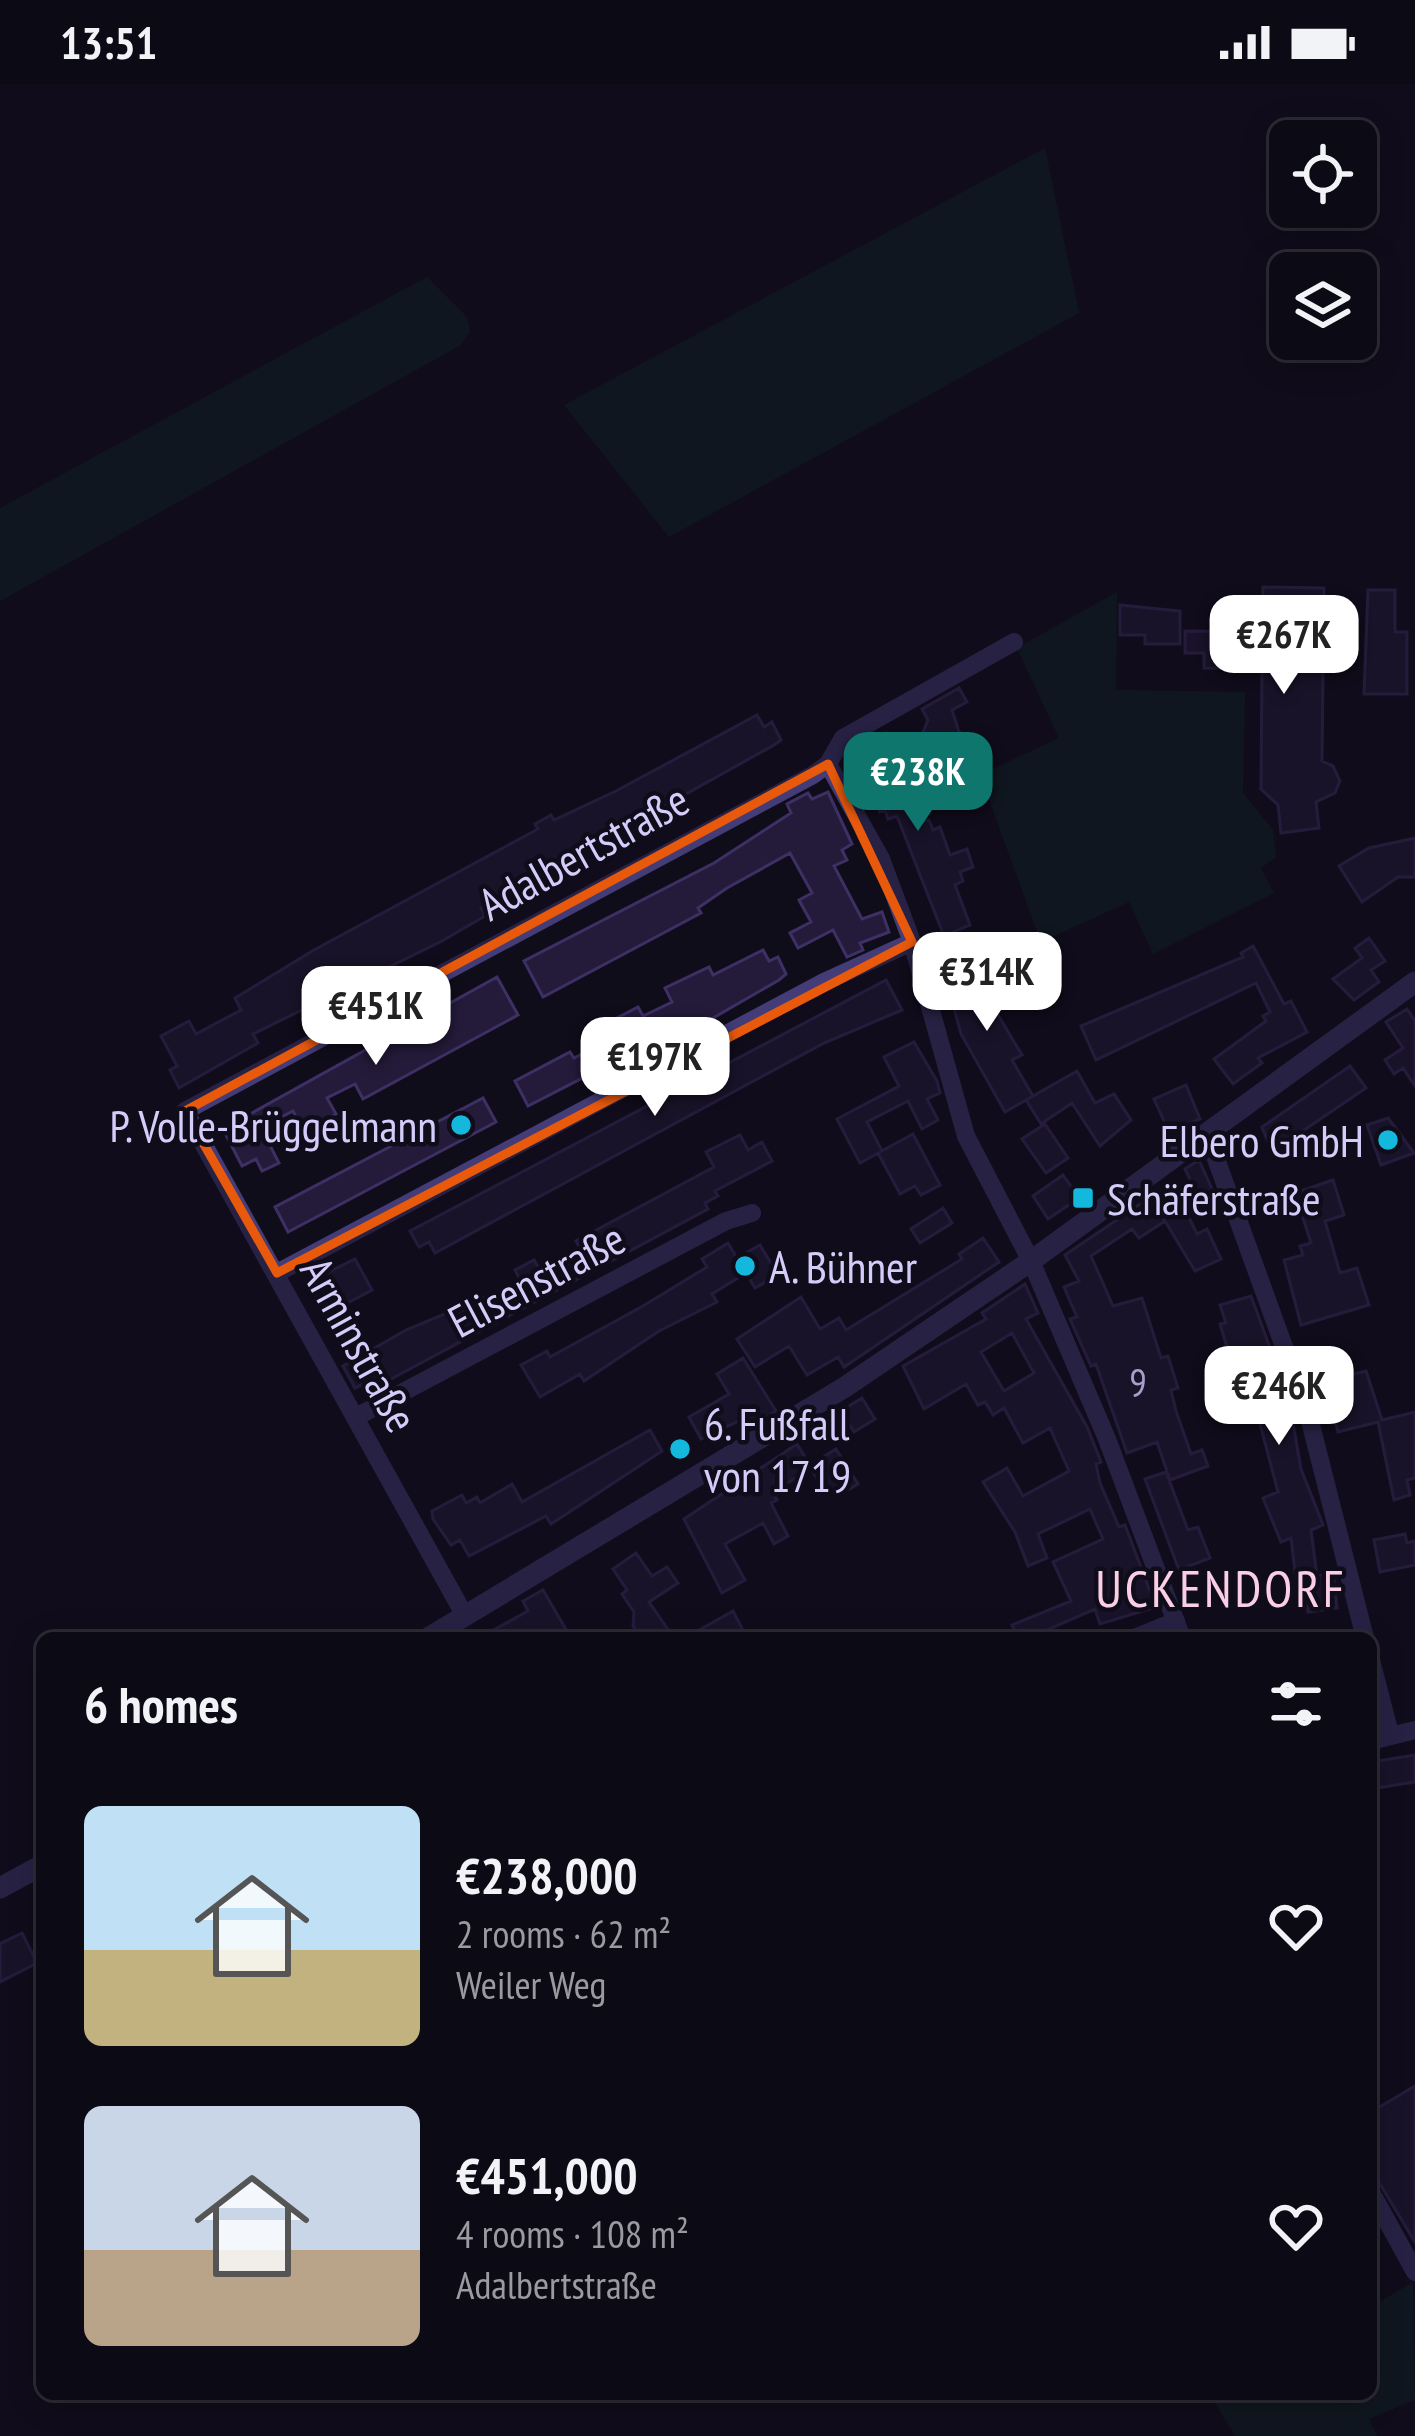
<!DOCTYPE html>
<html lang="en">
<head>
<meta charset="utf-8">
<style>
  :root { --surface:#0c0a14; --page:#1a1822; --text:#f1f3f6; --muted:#9a9aa0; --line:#2c2b34; --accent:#0f766e }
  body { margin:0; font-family:"PT Sans Narrow",sans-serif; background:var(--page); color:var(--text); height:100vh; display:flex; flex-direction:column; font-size:45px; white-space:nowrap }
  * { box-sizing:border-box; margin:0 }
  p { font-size:39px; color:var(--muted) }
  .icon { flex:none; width:66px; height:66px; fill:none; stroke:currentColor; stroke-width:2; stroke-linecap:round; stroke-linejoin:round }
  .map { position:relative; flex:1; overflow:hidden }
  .side { position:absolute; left:36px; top:1548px; width:1341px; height:768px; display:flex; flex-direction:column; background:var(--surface); border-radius:18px; box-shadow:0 6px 30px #0003,0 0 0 3px var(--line) }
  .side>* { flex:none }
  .buttons { position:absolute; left:1269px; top:36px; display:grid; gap:24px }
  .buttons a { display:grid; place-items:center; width:108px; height:108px; border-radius:18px; background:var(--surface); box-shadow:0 6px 30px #0003,0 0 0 3px var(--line); font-size:60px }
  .price { position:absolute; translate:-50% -102px; padding:0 27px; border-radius:24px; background:#fff; color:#222; font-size:39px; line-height:78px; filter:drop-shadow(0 3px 6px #0008) }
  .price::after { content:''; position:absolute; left:50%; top:72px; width:36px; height:27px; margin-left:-18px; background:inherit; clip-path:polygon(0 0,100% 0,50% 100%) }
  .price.active { background:var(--accent); color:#fff }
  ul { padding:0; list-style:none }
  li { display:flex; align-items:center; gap:36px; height:300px; padding:0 48px }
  li span { display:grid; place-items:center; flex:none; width:336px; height:240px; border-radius:18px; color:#555 }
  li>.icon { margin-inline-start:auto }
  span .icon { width:144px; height:144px; fill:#fffc; stroke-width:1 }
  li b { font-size:51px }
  h2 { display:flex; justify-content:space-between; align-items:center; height:144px; padding:0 48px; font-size:51px }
  .status { display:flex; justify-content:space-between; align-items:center; height:84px; padding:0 60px; background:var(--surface); direction:ltr }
  .status svg { height:33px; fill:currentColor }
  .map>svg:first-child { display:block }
</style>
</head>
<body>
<div class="status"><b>13:51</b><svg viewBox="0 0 49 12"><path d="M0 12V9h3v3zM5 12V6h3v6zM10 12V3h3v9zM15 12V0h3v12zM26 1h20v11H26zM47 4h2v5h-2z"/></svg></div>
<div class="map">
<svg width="1415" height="2352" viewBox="0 0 1415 2352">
  <rect width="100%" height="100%" fill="#100d1b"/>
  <!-- green -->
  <path fill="#102324" d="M1045,64L1079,229L669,453L564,321Z
    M427,193L467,233L470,248L461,261L0,517V424Z
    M1117,508L1116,606L1245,608L1243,709L1273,746L1276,773L1261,784L1274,809L1153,870L1129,818L1041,858L980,691L1059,654L1017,564Z
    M1413,2198L1415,2316L1369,2335L1377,2352H1235L1215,2319L1230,2310H1371V2223Z"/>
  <!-- building -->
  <path fill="#241b3a" stroke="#3e2f64" stroke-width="3" fill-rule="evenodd" d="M1263,503L1324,504L1322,677L1333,682L1340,697L1335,709L1316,718L1319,744L1281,749L1278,721L1261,705L1262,585L1204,584V569H1185V547L1262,548Z
    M1368,506H1395V548H1407V610H1364Z
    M1120,521L1180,527V560H1145V551H1120Z
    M959,604L967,618L952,626L959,648L973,654L975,662L968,687L950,694L943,675L934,674L942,656L923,648L928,636L922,625Z
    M757,631L764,643L772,638L781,656L774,661L481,824L485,832L442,857L253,950L258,959L179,1004L170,986L177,982L161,952L189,937L196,950L241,926L235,914L314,866L538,745L535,740L551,731L554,736L616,707Z
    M886,649L922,738L929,736L933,746L940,743L950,771L967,765L973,783L960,788L963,797L955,801L970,841L944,852L897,732L888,735L885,726L880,728L856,662Z
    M828,708L852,760L842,766L847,776L834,782L862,835L882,828L889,848L860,859L863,866L847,873L833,846L798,864L790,849L811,838L799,816L812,809L790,769L727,804L698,824L701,829L543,913L524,877L714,779L791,729L787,720L808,709L812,715Z
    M1415,754V793H1398L1362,818L1339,782L1369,764Z
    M1369,854L1385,877L1371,886L1379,898L1354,916L1333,895L1362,874L1355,864Z
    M1253,862L1284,920L1291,917L1307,948L1258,974L1262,979L1233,1000L1214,975L1266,937L1263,932L1270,928L1256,899L1096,976L1081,942L1243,873L1241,869Z
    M763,866L769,877L778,873L786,890L779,896L687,949L682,940L616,975L622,954L617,934L638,923L643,932L672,918L665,904L709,883L713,891Z
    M985,879L998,931L1022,971L1012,976L1033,1012L1005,1028L961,950L944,888Z
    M497,893L518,931L363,1015L355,1000L327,1014L336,1030L304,1048L293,1027L261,1044L279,1079L262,1087L256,1075L242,1082L223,1045Z
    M886,896L902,926L824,959L435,1169L429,1158L419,1163L410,1147Z
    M1407,925L1415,937V1002L1403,984L1394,990L1385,976L1403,964L1386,938Z
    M914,958L937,997L940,1009L927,1015L938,1036L922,1045L908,1017L867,1038L882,1067L860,1079L837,1035L899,1002L884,973Z
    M570,968L574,974L586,968L596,987L528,1022L515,997Z
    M1350,982L1366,1004L1272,1068L1262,1043Z
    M1077,987L1095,1019L1114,1010L1131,1036L1100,1062L1072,1019L1041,1040L1026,1016Z
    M1186,1001L1200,1035L1169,1048L1154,1015Z
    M483,1014L496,1038L288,1148L275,1123Z
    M1388,1034L1414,1069L1381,1081L1367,1041Z
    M1045,1040L1068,1074L1046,1089L1022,1055Z
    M913,1050L940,1101L921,1111L915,1102L900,1110L878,1069Z
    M740,1051L748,1066L762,1058L772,1077L715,1107L718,1112L705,1119L708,1125L393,1294L375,1303L371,1296L355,1304L343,1282L406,1246L521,1198L515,1186L534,1176L541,1188L581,1167L576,1157L714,1083L706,1068Z
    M1199,1076L1212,1105L1198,1113L1185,1085Z
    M1063,1091L1079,1114L1048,1135L1033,1112Z
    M1333,1096L1344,1131L1325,1137L1340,1189L1357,1184L1369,1221L1301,1241L1284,1176L1303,1171L1300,1162L1311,1159L1295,1109Z
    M1149,1114L1165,1137L1139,1154L1132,1145L1091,1172L1113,1222L1142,1214L1161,1274L1168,1272L1178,1304L1171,1306L1176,1327L1191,1370L1202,1366L1208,1382L1170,1396L1157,1358L1127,1369L1096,1280L1091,1282L1070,1235L1077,1233L1064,1203L1079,1197L1065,1171Z
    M1182,1119L1197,1150L1207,1145L1221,1175L1195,1187L1162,1132Z
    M943,1124L952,1139L920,1159L911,1145Z
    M983,1154L999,1178L844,1283L838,1273L807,1291L789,1262L755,1283L737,1255L801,1213L820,1245L839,1234L846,1246L962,1175L959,1170Z
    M728,1159L737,1174L760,1161L778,1191L755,1204L746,1189L712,1210L717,1218L659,1247L584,1297L580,1290L540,1313L521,1281L547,1267L550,1273L643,1222L707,1183L702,1175Z
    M355,1175L372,1206L325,1231L308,1198Z
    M1025,1200L1038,1229L1026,1235L1087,1343L1101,1378L1096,1380L1100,1399L1119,1443L1125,1441L1156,1523L1100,1540L1095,1525L1042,1548L1044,1554H1018L1012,1541L1071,1517L1053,1478L1103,1455L1090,1425L1038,1450L1047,1474L1028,1482L1015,1448L983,1398L1007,1384L1023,1412L1069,1387L1050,1344L1023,1359L1004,1324L993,1331L985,1318L978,1321L966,1300L924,1325L903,1282L986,1235L982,1229ZM1012,1249L1034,1289L1004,1307L981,1268Z
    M1251,1212L1289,1316L1301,1385L1323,1441L1311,1446L1317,1492L1333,1489L1337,1524L1308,1528L1303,1495L1296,1496L1291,1454L1281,1458L1263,1414L1278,1408L1245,1283L1234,1287L1220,1240L1226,1239L1220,1221Z
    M1334,1268L1341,1293L1366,1287L1382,1336L1415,1328V1394L1407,1396L1410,1411L1394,1416L1378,1338L1338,1348L1327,1306L1315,1309L1309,1292L1319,1289L1314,1273Z
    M743,1274L776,1327L750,1343L745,1334L701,1355L689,1333L729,1310L717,1290Z
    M862,1314L875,1335L854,1348L841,1327Z
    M650,1346L662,1367L551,1440L546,1432L469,1472L460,1456L451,1461L433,1435L432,1427L462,1411L466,1419L477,1413L480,1419L512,1400L522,1418Z
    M797,1360L810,1381L836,1365L858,1400L839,1411L834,1404L826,1409L811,1385L772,1408L777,1416L771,1419L788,1452L774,1460L763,1439L725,1460L745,1496L722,1509L684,1435Z
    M1166,1388L1188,1446L1198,1443L1210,1474L1179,1486L1145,1395Z
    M1405,1450L1407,1459L1415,1457V1481L1380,1488L1374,1456Z
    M636,1469L652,1492L667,1483L678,1499L649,1518L674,1554H641L633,1542L634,1528L622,1510L627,1506L613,1485Z
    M543,1506L571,1554H479L528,1527L523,1517Z
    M733,1527L747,1554H685Z
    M1415,1671V1698L1371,1705V1678Z
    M22,1849L37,1879L0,1898V1860Z
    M1415,2002V2158L1371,2085V2028Z"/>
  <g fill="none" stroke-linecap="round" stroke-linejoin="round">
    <!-- minor -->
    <path stroke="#433c76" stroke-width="18" d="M828,680L881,775L912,858L966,1052L1031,1177L1107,1355L1182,1554
      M1207,1050L1308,1329L1365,1554
      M277,1189L824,898L912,858
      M356,1333L726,1137L752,1129
      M465,1532L185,1027L813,691L828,680L843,654L1014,558
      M1134,1554L1176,1537
      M1371,1576L1390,1650
      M1371,1657L1415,1646
      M1371,2108L1415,2188"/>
    <!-- tertiary -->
    <path stroke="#433c76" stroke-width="21" d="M428,1554L845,1303L1031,1177L1415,898
      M0,1804L42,1781"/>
  </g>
  <!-- marked area -->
  <path d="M0 0H1415V2352H0ZM828,680L912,858L277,1189L185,1027Z" fill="#100d1b" fill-opacity=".55" fill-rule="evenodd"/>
  <path fill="none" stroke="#e8590c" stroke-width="9" stroke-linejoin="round" d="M828,680L912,858L277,1189L185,1027Z"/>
  <!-- markers -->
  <g fill="#15b8dd" stroke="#100d1b" stroke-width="4.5">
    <circle cx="461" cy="1041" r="12"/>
    <circle cx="1388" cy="1056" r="12"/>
    <rect x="1071" y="1102" width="24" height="24" rx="6"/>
    <circle cx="745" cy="1182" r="12"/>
    <circle cx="680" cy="1365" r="12"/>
  </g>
  <g text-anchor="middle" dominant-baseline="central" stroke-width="9" stroke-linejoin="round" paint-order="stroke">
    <!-- number labels -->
    <g font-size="39" fill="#a9a0ca">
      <text x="1138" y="1297">9</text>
    </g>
    <!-- street labels -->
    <g font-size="45" fill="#d5ccfa" stroke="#100d1b">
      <text transform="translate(583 767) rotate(-29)">Adalbertstraße</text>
      <text transform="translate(536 1195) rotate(-28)">Elisenstraße</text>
      <text transform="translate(360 1260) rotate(61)">Arminstraße</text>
    </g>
    <!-- poi labels -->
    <g font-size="45" fill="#d5ccfa" stroke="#100d1b" text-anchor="start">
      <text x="437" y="1041" text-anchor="end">P. Volle-Brüggelmann</text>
      <text x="1364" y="1056" text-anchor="end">Elbero GmbH</text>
      <text x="1107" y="1114">Schäferstraße</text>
      <text x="769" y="1182">A. Bühner</text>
      <text x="704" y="1339">6. Fußfall<tspan x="704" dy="52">von 1719</tspan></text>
    </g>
    <!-- quarter labels -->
    <g font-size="51" letter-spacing="3" fill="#facee6" stroke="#100d1b">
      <text x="1221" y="1504">UCKENDORF</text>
    </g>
  </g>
</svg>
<div class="buttons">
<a><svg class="icon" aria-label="locate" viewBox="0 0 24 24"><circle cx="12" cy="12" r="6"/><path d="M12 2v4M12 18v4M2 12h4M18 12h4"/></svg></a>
<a><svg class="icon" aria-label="layers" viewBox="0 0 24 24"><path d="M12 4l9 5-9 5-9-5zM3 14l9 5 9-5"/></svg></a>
</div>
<b class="price" style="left:1284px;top:613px">€267K</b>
<b class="price active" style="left:918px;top:750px">€238K</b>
<b class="price" style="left:987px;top:950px">€314K</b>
<b class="price" style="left:376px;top:984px">€451K</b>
<b class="price" style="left:655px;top:1035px">€197K</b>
<b class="price" style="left:1279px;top:1364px">€246K</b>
<section class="side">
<h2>6 homes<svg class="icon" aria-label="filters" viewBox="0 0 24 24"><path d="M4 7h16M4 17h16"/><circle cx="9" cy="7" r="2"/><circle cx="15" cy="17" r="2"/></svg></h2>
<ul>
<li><span style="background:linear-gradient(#bfe0f5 60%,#c2b280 0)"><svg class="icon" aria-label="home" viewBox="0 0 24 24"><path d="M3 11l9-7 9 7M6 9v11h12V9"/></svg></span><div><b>€238,000</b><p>2 rooms · 62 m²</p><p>Weiler Weg</p></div><svg class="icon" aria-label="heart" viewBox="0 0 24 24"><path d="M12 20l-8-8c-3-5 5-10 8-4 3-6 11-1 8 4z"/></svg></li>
<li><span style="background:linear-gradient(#c9d6e8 60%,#b9a48a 0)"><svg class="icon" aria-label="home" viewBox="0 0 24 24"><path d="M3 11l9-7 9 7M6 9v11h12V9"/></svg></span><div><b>€451,000</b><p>4 rooms · 108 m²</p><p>Adalbertstraße</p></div><svg class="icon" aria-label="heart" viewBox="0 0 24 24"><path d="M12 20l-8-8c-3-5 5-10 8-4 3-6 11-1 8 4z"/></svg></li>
</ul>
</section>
</div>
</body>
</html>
